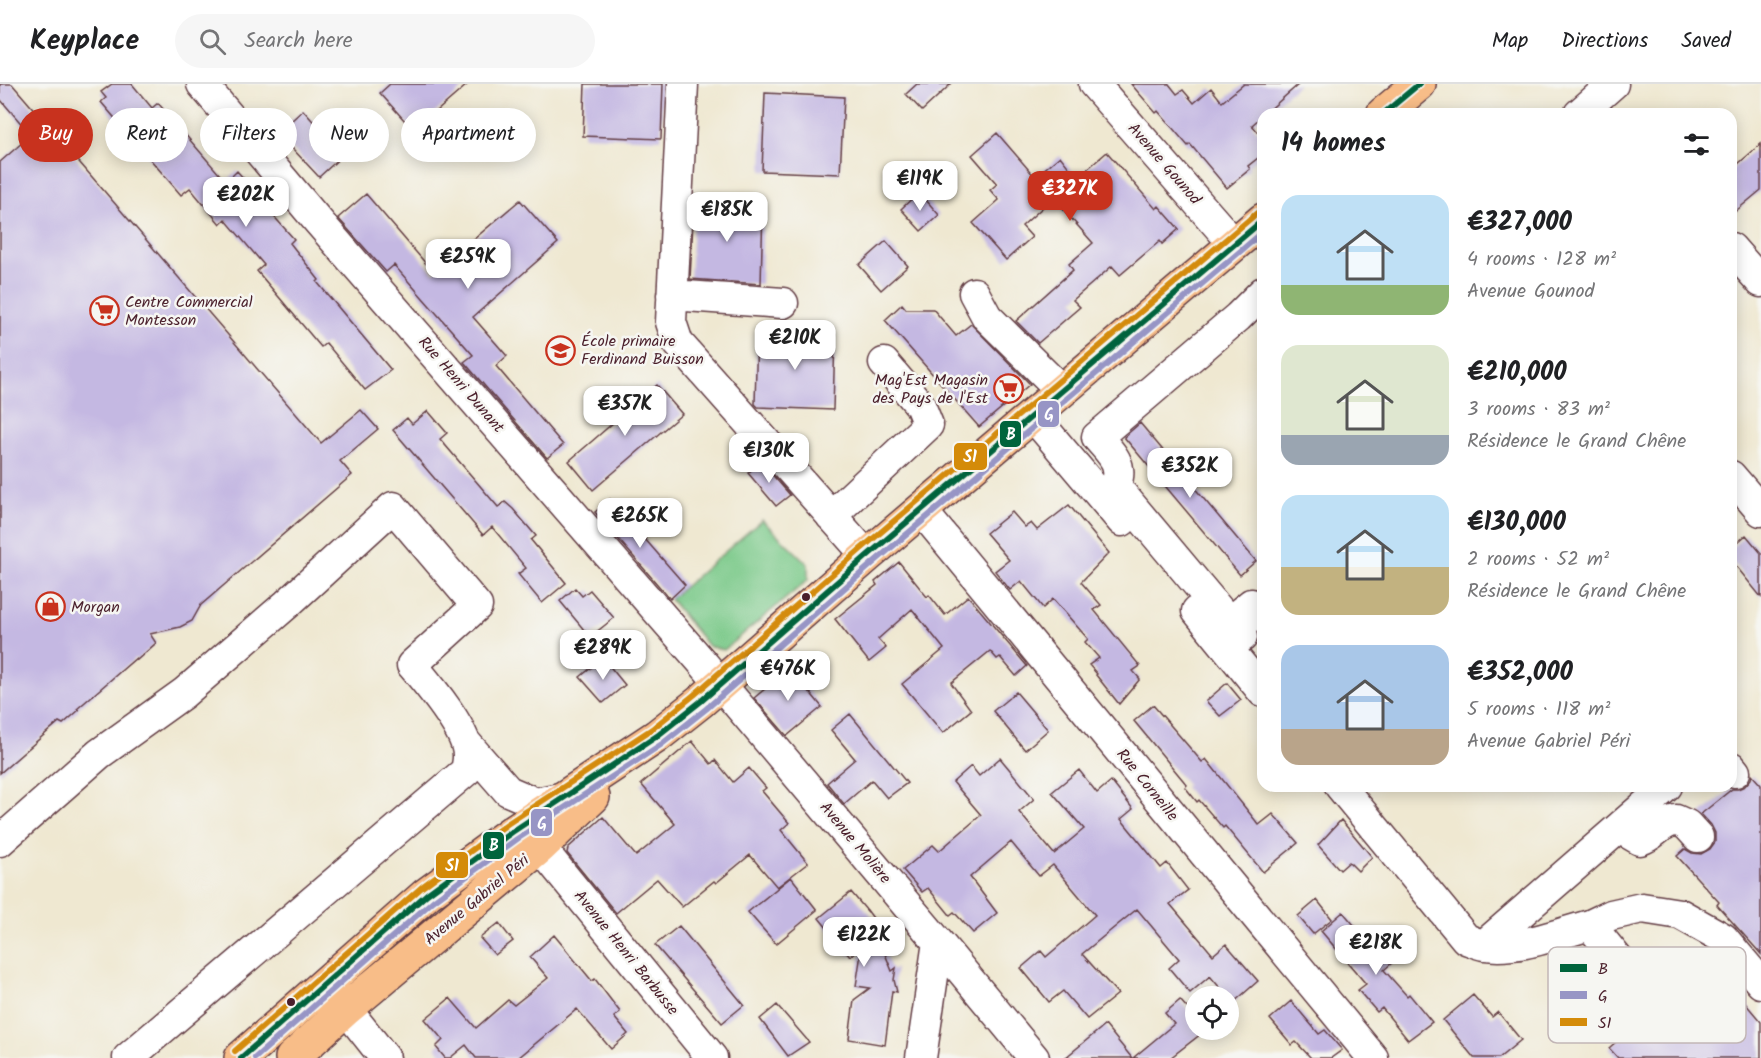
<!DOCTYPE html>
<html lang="en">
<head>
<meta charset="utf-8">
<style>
  :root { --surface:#fff; --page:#f6f6f6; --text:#202124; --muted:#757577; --line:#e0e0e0; --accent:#c8321e }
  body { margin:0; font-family:Kalam,sans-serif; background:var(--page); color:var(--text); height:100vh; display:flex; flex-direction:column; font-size:22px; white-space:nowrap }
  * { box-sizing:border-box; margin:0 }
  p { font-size:20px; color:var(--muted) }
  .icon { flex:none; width:33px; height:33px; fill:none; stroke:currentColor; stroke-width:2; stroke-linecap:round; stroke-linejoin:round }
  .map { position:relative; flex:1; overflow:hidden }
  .details { position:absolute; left:1257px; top:24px; width:480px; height:684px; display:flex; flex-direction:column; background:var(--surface); border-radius:18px; box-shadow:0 3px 15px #0003 }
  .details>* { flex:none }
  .banner { position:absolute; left:18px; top:24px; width:570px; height:54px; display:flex; gap:12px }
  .fabs { position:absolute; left:1185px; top:902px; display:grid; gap:12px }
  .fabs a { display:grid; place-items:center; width:54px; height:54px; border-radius:50%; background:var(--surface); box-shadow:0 3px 15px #0003; font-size:30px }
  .price { position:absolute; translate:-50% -51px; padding:0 14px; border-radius:12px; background:#fff; color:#222; font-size:20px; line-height:39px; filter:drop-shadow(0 2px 3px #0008) }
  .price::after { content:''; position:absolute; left:50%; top:36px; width:18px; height:14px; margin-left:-9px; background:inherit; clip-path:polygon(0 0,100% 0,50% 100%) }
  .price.active { background:var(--accent); color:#fff }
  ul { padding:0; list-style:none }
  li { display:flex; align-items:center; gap:18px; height:150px; padding:0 24px }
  li span { display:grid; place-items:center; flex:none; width:168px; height:120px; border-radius:18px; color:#555 }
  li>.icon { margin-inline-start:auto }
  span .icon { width:72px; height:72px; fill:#fffc; stroke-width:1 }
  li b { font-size:26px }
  h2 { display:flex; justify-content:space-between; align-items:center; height:72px; padding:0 24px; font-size:26px }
  .chip { padding:0 21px; border-radius:27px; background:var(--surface); box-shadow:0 3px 15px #0003; font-size:21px; line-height:54px }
  .chip.active { background:var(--accent); color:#fff }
  header { display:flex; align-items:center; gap:36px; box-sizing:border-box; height:84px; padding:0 30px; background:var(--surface); border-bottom:2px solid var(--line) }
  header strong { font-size:28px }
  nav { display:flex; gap:33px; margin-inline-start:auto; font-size:21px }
  .search { width:420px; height:54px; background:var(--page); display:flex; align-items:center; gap:15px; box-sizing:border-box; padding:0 21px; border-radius:33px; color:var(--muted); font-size:22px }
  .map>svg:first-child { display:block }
</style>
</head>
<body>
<header>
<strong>Keyplace</strong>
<div class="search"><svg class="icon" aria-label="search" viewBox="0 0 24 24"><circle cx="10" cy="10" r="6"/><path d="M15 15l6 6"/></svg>Search here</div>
<nav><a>Map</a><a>Directions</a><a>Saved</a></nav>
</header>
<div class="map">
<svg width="1761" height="974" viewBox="0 0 1761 974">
  <rect width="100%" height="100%" fill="#f6f6f2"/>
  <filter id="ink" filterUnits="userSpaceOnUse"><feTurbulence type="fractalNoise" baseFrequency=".0167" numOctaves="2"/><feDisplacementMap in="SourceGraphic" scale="12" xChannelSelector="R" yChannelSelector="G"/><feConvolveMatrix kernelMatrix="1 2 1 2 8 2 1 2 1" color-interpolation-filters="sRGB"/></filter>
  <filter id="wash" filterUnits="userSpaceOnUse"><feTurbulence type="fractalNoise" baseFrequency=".008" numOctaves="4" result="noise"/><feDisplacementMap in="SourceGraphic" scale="24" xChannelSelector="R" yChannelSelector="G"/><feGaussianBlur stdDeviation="1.35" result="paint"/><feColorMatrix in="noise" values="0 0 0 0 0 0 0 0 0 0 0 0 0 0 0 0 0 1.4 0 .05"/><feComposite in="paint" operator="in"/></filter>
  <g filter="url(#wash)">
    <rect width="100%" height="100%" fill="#efe8d1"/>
    <!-- green -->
    <path fill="#7ac989" stroke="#62745a" stroke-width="1.5" d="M762,436L808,480V496L724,566L708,562L670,515Z"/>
    <g id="blocks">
      <!-- building -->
      <path fill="#c4b8e2" d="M0,0H12L321,359L361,326L378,345L340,377L352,391L201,521L192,537L180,543L150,550L156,559L137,576L136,574L77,625L79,626L63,640L59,638L0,689V78L31,51L0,15Z
        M112,0H132L152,24L158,19L226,98L237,87L256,108L254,110L294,155L290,159L319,196L317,198L391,286L365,306L326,259L321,263L257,187L264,181L225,135L220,140L190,104L181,111L101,18L106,14L101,8Z
        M390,0H468L414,47L380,9Z
        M585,0H663L661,55L583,52Z
        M917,0H951L922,27L906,10Z
        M1131,0H1169L1177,10L1183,6L1194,19L1211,4L1222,18L1244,0H1299L1252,41L1263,54V70L1248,82L1250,85L1227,104L1190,60L1188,62L1158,27L1156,29Z
        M765,9L844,13L840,90L762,87Z
        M303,26L343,71L319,93L278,49Z
        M997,49L1035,93L1060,72L1077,94L1107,68L1156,125L1159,122L1179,145L1162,160L1160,157L1120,191L1112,182L1073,216L1080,223L1038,259L1016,237L1073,186L1069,180L1093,159L1053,114L1022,142L1032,153L1006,176L973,139L999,116L990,106L997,100L972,71Z
        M1761,60V106L1731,131V86Z
        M919,108L939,131L921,147L901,125Z
        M366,110L434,189L520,116L558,159L473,233L507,272L496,282L563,361L547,374L464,278L473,271L394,181L386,188L338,134Z
        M694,120L763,122L761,200L690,195Z
        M886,157L908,182L881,206L859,181Z
        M902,220L906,225H933L956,252L971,240L1030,300L979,343L885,236Z
        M757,248L835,251L833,326L758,323L755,320Z
        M657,301L682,330L593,406L569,377Z
        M428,327L447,349L440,355L498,423L505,418L513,425L536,452L531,456L566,499L542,519L518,490L526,484L492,443L483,451L393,346L407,334L412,340Z
        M1140,339L1256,477L1240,491L1124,353Z
        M761,378L790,411L776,422L748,389Z
        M610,415L685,501L670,515L595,428Z
        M1069,421L1109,469L1081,498L1101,521L1094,526L1140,582L1133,587L1140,595L1119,620L1096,591L1097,590L1089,581L1099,574L1085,558L1088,555L1053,515L1043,524L1021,497L1010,506L995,487L1009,476L986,449L1012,428L1025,443L1031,439L1037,446Z
        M1746,451L1761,469V513L1731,476V464Z
        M899,478L927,513L929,511L945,531L968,512L1027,582L1016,592L1000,573L997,575L990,567L951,599L971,626L943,649L902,600L944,565L912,525L878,555L886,564L869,578L835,535L877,501L875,498Z
        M575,504L582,512L590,506L614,534L590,553L560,517Z
        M603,574L625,601L603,619L580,593Z
        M790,584L822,623L787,652L754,614Z
        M1227,599L1241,616L1220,632L1206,617Z
        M1016,608L1048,646L1025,666L993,627Z
        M1153,621L1202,678L1206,675L1259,741L1273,730L1298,759L1263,788L1225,742L1223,744L1199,716L1197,718L1185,703L1187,701L1134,637Z
        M850,630L907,699L887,714L872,696L844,720L827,699L855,675L831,646Z
        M692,657L711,680L715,676L733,698L749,684L766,704L762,707L789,739L781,746L808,779L777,803L750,771L716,799L714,797L682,823L657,795L616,829L567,769L568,764L603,733L636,772L675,740L641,700Z
        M1000,674L1034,715L1019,728L1054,770L1084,745L1052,708L1079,686L1097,709L1111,697L1133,725L1121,735L1161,784L1167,779L1188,806L1170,820L1213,871L1226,860L1258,897L1233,919L1228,912H1227L1210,892L1190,909L1169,884L1179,875L1137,825L1082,870L1118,910L1087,935L1063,907L1049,918L1021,884L1041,867L1046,873L1095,831L1053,781L1039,792L1011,758L970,793L997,829L973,849L954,828L950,831L928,804L922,808L903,786L933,761L939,767L981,731L953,698L971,682L979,692Z
        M1752,691L1761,701V870L1717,821L1719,818L1677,772L1685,765L1692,769L1701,770L1710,765L1715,758V749L1711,741L1701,730L1732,705H1738L1745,702L1751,695Z
        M1341,736L1372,773L1358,787L1349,778L1340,786L1318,761Z
        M791,793L817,826L776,860L748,828Z
        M851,808L867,827V826L882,846L877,850L892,887L896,884L894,896L897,908L892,907L885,961L849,955L854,916L870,904L856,902L862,863L850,872L819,834Z
        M1317,816L1332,835L1313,850L1298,832Z
        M1343,828L1366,855L1373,850L1394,877L1384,886L1407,912L1409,910L1432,938L1408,956L1382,924L1377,928L1358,906L1366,900L1321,847Z
        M499,839L513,857L495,871L480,854Z
        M679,842L744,921L722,939L655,861Z
        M554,851L592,897L595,895L620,928L614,933L628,950L611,965L577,925L518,974H476L466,961L450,974H445L436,963L443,956L425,935L450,914L476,944L508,916L514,921L548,894L530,873Z
        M1708,875L1761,938V974H1618L1609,964L1649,929L1659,925L1664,919L1665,912Z
        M1473,911L1492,933L1498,928L1521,956L1499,974H1474L1443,936Z
        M1180,916L1196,934V945L1206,946L1170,974H1133L1174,940L1165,929Z
        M1291,917L1319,950L1325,946L1342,966L1331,974H1311L1296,958L1292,961L1270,935Z
        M777,921L809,958L788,972L760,935Z
        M1105,941L1132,974H1065Z"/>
    </g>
  </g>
  <g filter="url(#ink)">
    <use href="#blocks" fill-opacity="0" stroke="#633d44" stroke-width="1.5"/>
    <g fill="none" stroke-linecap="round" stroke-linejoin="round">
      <defs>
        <path id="minor" d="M202,0L318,137L701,577L938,858L1034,974
          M683,0L671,238L678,259L867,472
          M1094,0L1234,160
          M1579,30L1613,0
          M1731,164L1761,198
          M974,209L987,233L1062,307
          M672,211L783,219
          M1033,332L1122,437
          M1731,392L1761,427
          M922,427L1373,974
          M831,432L928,341L920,321L884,279
          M1197,527L1263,608
          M1229,538L1120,408C1114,395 1120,396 1118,385C1117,373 1104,362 1097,353L1238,233L1263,208
          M1242,553L1229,538L1251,520L1263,534
          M466,659L508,707L536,719L565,713
          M1731,683L1735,688
          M1340,702L1466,855C1472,857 1478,860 1484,861C1520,866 1556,850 1590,841L1648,912
          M1622,741L1628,749L1640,756C1656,751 1658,740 1676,736L1687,741L1698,753
          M0,757L99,670L184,609L287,520L393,423L477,522L412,581C428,600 469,648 468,673C468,677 467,682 466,687C354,783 241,878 128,974
          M540,763L712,974
          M1590,841L1611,831L1642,824L1680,830L1723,854L1761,899
          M1484,861L1667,702
          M346,925L385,974
          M921,974L938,858"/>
        <path id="major" d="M1383,30L1419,0
          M241,974L427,810L512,748L657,652L700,618L867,472L1263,136
          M292,974L346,925L540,763L593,713"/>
      </defs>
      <!-- minor casing -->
      <use href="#minor" stroke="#633d44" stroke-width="33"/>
      <!-- major casing -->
      <use href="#major" stroke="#633d44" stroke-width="36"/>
      <!-- minor -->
      <use href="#minor" stroke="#fff" stroke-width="30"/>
      <!-- major -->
      <use href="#major" stroke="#f8bd88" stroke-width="33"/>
      <defs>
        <path id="bus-1" d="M1383,30L1419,0
          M241,974L427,810L512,748L657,652L700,618L867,472L1263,136"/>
        <path id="bus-2" d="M255,974L433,817L517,755L662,660L706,625L873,479L1263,148"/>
        <path id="bus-3" d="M235,967L422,803L507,740L652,645L694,611L861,465L1257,129"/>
      </defs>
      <!-- bus-1 casing -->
      <use href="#bus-1" stroke="#f6f6f2" stroke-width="10"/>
      <!-- bus-2 casing -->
      <use href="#bus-2" stroke="#f6f6f2" stroke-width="10"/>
      <!-- bus-3 casing -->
      <use href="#bus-3" stroke="#f6f6f2" stroke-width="10"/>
      <!-- bus-1 -->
      <use href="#bus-1" stroke="#00643c" stroke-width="6"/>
      <!-- bus-2 -->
      <use href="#bus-2" stroke="#9795c5" stroke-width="6"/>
      <!-- bus-3 -->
      <use href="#bus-3" stroke="#d48b09" stroke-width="6"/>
    </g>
  </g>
  <!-- icons -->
  <defs>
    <symbol id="supermarket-ring" viewBox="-11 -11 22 22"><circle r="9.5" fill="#f6f6f2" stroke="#c8321e" stroke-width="1.5"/><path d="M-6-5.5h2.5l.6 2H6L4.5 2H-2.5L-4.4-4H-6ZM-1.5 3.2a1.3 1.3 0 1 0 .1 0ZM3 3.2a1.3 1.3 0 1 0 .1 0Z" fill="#c8321e"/></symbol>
    <symbol id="school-ring" viewBox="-11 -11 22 22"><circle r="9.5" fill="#f6f6f2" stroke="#c8321e" stroke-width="1.5"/><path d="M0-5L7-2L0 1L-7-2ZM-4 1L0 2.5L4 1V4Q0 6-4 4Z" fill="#c8321e"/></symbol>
    <symbol id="shop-ring" viewBox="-11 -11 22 22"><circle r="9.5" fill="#f6f6f2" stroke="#c8321e" stroke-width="1.5"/><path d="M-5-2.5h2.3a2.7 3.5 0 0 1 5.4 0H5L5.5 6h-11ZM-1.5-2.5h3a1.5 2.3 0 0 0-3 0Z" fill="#c8321e"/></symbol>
  </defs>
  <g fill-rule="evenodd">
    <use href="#supermarket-ring" x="88" y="210" width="33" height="33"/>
    <use href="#school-ring" x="544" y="250" width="33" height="33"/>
    <use href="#supermarket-ring" x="992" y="288" width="33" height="33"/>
    <use href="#shop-ring" x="34" y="506" width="33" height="33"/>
  </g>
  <!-- markers -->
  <g fill="#4a1f2b" stroke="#f6f6f2" stroke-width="2">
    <circle cx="806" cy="513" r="5"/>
    <circle cx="291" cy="918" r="5"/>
  </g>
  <g text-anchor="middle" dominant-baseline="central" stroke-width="5" stroke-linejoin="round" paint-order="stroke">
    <!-- street labels -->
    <g font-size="16" fill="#4a1f2b" stroke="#f6f6f2">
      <text transform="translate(1164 80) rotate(49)">Avenue Gounod</text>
      <text transform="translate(461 301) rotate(49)">Rue Henri Dunant</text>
      <text transform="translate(1147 701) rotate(51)">Rue Corneille</text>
      <text transform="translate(855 759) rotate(50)">Avenue Molière</text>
      <text transform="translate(477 816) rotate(-40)">Avenue Gabriel Péri</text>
      <text transform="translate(626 869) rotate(51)">Avenue Henri Barbusse</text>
    </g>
    <!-- poi labels -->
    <g font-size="16" fill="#4a1f2b" stroke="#f6f6f2" text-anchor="start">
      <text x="125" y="218">Centre Commercial<tspan x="125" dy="18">Montesson</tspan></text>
      <text x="581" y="257">École primaire<tspan x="581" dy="18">Ferdinand Buisson</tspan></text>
      <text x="988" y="296" text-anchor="end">Mag'Est Magasin<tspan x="988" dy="18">des Pays de l'Est</tspan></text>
      <text x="71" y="523">Morgan</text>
    </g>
  </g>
  <!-- legend -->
  <rect x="1548" y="863" width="198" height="96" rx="9" fill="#f6f6f2" stroke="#c2b6b6" stroke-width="1.5"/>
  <rect x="1560" y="880" width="27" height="8" fill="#00643c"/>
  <rect x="1560" y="907" width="27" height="8" fill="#9795c5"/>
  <rect x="1560" y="934" width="27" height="8" fill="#d48b09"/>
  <g font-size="16" fill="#4a1f2b">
    <text x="1598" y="890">B</text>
    <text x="1598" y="917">G</text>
    <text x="1598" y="944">S1</text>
  </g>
  <g stroke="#f6f6f2" stroke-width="2">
    <rect x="1037" y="316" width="23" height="28" rx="6" fill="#9795c5"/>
    <rect x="999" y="336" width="23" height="28" rx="6" fill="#00643c"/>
    <rect x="953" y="358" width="35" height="29" rx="6" fill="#d48b09"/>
    <rect x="530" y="724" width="23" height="29" rx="6" fill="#9795c5"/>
    <rect x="482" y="747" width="23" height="29" rx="6" fill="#00643c"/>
    <rect x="435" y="767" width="34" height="28" rx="6" fill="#d48b09"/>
  </g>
  <g font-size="16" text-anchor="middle" font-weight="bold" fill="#fff">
    <text x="1049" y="336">G</text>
    <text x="1011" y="356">B</text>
    <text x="970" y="378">S1</text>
    <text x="542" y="745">G</text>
    <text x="494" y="767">B</text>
    <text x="452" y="787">S1</text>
  </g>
</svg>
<div class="fabs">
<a><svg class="icon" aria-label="locate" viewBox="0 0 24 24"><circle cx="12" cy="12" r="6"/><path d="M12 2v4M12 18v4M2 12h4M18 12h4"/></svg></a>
</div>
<b class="price" style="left:920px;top:128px">€119K</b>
<b class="price active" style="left:1070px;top:138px">€327K</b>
<b class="price" style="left:246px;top:144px">€202K</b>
<b class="price" style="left:727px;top:159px">€185K</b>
<b class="price" style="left:468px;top:206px">€259K</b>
<b class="price" style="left:795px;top:287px">€210K</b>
<b class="price" style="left:625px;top:353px">€357K</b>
<b class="price" style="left:769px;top:400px">€130K</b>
<b class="price" style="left:1190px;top:415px">€352K</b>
<b class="price" style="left:640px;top:465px">€265K</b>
<b class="price" style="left:603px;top:597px">€289K</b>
<b class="price" style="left:788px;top:618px">€476K</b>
<b class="price" style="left:864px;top:884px">€122K</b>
<b class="price" style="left:1376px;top:892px">€218K</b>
<div class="banner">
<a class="chip active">Buy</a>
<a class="chip">Rent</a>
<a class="chip">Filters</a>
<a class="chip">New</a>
<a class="chip">Apartment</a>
</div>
<section class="details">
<h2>14 homes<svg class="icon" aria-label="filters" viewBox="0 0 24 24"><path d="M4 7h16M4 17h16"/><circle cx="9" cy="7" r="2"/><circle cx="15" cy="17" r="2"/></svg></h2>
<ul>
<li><span style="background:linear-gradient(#bfe0f5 75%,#8fb573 0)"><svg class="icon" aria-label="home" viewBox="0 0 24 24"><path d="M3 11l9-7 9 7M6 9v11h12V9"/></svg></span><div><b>€327,000</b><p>4 rooms · 128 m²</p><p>Avenue Gounod</p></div></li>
<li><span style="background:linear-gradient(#dfe7d0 75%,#9aa5b1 0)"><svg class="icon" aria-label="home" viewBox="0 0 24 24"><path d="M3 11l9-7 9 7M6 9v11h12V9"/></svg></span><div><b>€210,000</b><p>3 rooms · 83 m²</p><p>Résidence le Grand Chêne</p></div></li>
<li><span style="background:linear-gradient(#bfe0f5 60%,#c2b280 0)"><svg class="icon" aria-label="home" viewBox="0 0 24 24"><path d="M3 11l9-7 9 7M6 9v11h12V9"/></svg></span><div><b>€130,000</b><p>2 rooms · 52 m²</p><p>Résidence le Grand Chêne</p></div></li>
<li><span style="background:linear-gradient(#a9c7e8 70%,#b9a48a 0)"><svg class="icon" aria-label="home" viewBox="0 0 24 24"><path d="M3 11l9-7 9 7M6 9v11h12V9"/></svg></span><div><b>€352,000</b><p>5 rooms · 118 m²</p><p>Avenue Gabriel Péri</p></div></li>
</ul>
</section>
</div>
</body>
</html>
